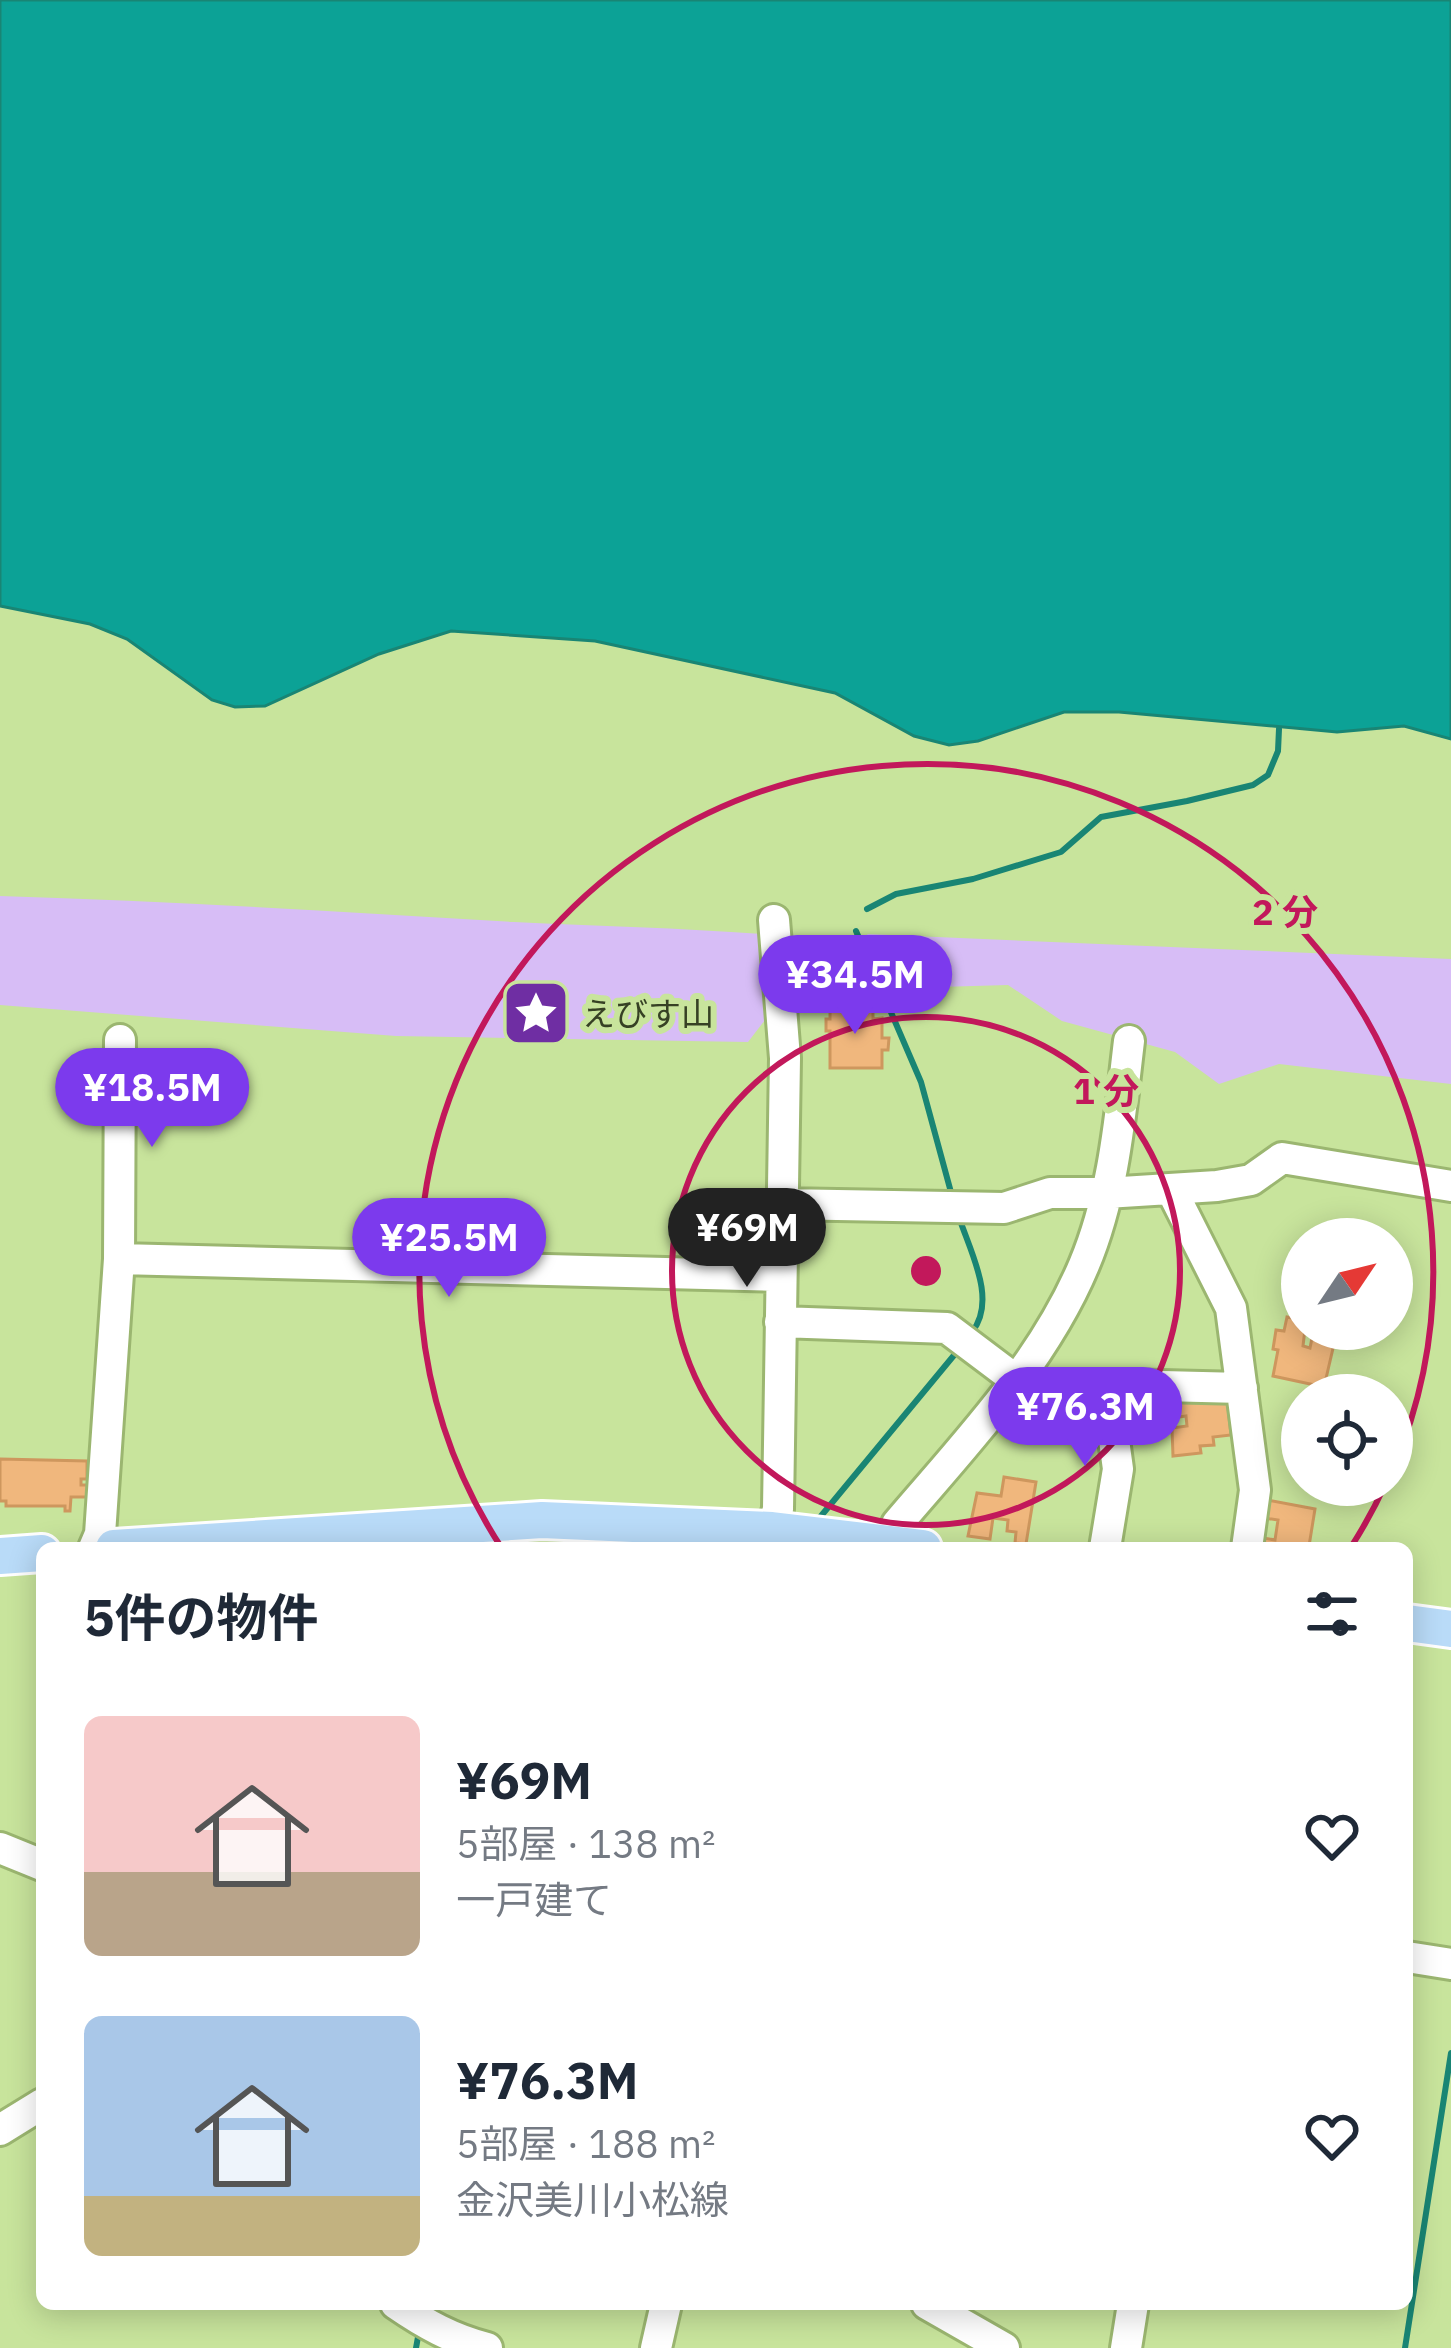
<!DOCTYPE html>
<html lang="ja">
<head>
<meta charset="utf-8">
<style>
  :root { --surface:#fff; --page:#f2f2f3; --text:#1f2937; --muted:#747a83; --accent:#7c3aed }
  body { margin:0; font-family:"IBM Plex Sans","Noto Sans JP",sans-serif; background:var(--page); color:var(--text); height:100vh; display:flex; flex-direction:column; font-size:45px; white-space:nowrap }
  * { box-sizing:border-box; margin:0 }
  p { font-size:39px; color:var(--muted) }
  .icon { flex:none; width:66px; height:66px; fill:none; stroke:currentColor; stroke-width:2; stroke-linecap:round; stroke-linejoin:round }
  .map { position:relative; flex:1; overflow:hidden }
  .panel { position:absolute; left:36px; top:1542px; width:1377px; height:768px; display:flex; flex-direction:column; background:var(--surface); border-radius:18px; box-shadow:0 6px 30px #0003 }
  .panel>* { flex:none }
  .needle { width:78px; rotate:55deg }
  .controls { position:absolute; left:1281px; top:1218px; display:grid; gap:24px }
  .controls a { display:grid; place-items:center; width:132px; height:132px; border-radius:50%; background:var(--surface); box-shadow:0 6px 30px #0003; font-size:60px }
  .price { position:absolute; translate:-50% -102px; padding:0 27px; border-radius:42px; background:var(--accent); color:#fff; font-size:39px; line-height:78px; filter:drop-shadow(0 3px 6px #0008) }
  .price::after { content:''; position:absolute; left:50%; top:72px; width:36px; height:27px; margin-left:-18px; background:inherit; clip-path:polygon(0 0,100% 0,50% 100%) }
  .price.active { background:#222; color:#fff }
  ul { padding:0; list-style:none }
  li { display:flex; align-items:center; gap:36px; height:300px; padding:0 48px }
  li span { display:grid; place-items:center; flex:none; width:336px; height:240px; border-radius:18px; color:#555 }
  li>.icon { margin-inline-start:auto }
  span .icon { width:144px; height:144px; fill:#fffc; stroke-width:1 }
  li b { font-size:51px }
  h2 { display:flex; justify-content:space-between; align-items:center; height:144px; padding:0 48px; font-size:51px }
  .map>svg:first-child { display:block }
</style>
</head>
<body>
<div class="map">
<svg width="1451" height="2348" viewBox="0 0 1451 2348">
  <rect width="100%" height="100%" fill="#c8e49c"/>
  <!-- green -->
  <path fill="#d7bdf6" d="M0,896C172,901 343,912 514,922C597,926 680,928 762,934L761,954L772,972L767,985L765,1020L748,1042L396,1036L0,1005Z
    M867,934L1451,959V1084L1279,1064L1219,1084L1175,1052L1062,1021L1008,985L904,988Z"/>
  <!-- water -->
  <path fill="#0ca296" stroke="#198574" stroke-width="3" d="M0,0H1451V739L1404,726L1337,732L1119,712H1064L978,741L949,745L914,736L835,693L595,641L451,631L379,654L265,706L235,707L212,700L127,639L90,624L0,606Z"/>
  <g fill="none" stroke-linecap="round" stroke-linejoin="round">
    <!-- stream -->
    <path stroke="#198574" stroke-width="6" d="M867,909L896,894L973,879L1061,852L1101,817L1187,801L1253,785L1268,775L1278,751L1279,729
      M856,931L921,1082L952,1196
      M960,1220C971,1253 997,1301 972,1332
      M821,1516L960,1348
      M416,2348L418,2337
      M1405,2348L1451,2053"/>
  </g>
  <!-- building -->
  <path fill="#f0b77d" stroke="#ce975e" stroke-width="3" d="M834,1000L861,1003V1010H873V1019L882,1018V1038H889L888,1050H882V1068H830V1031H826V1019H830V1006H834Z
    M1287,1317L1302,1320V1329H1305L1303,1346L1310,1348L1313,1333H1316L1317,1329L1337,1331L1324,1387L1273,1376L1278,1350L1273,1349L1276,1330L1284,1331Z
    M1170,1399H1227L1231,1435L1213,1437L1214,1445L1200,1446L1201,1453L1173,1456L1172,1428L1187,1426L1186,1416L1172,1418Z
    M0,1459L87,1461V1479H81V1485H88V1497H71L70,1511H65V1506H6V1501H0Z
    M0,1459L87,1461V1479H81V1485H88V1497H71L70,1511H65V1506H6V1501H0Z
    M1004,1477L1036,1482L1026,1544L1015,1543L1016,1532L1007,1531L1008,1520L993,1518L990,1539L968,1536L977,1493L1001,1496Z
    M1267,1500L1315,1509L1309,1546L1316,1548H1256L1258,1537L1275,1540L1278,1520L1264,1518Z"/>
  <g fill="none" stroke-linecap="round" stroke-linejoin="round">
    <defs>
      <path id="minor" d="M1171,1189L1231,1308L1255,1490L1247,1548
        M782,1204L1004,1208L1050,1193H1106L1217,1186L1251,1180L1282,1158L1451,1186
        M119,1259L780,1276
        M780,1322L947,1328L1048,1404L1122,1385L1242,1388
        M890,1543L897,1524C965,1444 1043,1363 1084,1265C1114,1194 1120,1116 1129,1041
        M94,1548L100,1534L119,1259L120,1040
        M774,1548L772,1530L778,1509L785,1058L774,920
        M1105,1548L1118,1469L1107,1389
        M0,1848L42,1865
        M1407,1957L1451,1964
        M0,2130L42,2104
        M396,2304C425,2324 452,2339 487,2348
        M927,2304L1004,2348
        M656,2348L666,2304
        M1126,2348L1133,2304"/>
      <path id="major" d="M114,1548L542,1520L772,1530L923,1548
        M0,1556L42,1553
        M1407,1623L1451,1629"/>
    </defs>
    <!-- minor casing -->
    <use href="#minor" stroke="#9bb670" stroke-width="36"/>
    <!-- major casing -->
    <use href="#major" stroke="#fff" stroke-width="42"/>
    <!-- minor -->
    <use href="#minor" stroke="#fff" stroke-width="30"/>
    <!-- major -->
    <use href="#major" stroke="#b9dbf8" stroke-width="36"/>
  </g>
  <!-- distance rings -->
  <g fill="none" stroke="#c2185b" stroke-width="6">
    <circle cx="926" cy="1271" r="254"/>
    <path d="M1385 1485A507 507 0 0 1 1351 1547M501 1547A507 507 0 1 1 1393 1469"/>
  </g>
  <!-- icons -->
  <defs>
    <symbol id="sight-square" viewBox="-11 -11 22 22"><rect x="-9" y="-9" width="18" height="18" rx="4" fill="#6f2ea3" stroke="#c8e49c"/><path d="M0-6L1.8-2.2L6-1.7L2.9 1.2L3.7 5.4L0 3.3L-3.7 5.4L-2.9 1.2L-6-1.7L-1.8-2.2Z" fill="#fff"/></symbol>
  </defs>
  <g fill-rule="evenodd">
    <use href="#sight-square" x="498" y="975" width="76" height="76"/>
  </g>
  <g text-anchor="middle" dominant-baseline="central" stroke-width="12" stroke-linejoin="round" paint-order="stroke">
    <!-- poi labels -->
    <g font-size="33" fill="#364124" stroke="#c8e49c" text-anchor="start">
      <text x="582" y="1013">えびす山</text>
    </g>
  </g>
  <circle cx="926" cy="1271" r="18" fill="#c2185b" stroke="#c8e49c" stroke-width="6"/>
  <g font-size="36" text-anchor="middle" font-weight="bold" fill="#c2185b" stroke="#c8e49c" stroke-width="12" stroke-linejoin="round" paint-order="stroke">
    <text x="1285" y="925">2 分</text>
    <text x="1106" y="1104">1 分</text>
  </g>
</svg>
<div class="controls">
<a><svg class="needle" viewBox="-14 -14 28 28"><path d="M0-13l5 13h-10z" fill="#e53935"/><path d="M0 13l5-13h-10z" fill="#747a83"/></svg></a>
<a><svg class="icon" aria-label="locate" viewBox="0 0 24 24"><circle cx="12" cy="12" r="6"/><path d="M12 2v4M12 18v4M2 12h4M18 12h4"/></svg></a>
</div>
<b class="price" style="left:855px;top:1037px">¥34.5M</b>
<b class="price" style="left:152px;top:1150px">¥18.5M</b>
<b class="price active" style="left:747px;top:1290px">¥69M</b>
<b class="price" style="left:449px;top:1300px">¥25.5M</b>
<b class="price" style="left:1085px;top:1469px">¥76.3M</b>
<section class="panel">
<h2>5件の物件<svg class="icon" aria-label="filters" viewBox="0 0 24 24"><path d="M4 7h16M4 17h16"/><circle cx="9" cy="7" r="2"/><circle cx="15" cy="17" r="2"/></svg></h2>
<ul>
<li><span style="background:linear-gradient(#f6c9c9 65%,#b9a48a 0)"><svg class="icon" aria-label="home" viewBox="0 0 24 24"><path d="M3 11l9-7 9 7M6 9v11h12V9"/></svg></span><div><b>¥69M</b><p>5部屋 · 138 m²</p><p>一戸建て</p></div><svg class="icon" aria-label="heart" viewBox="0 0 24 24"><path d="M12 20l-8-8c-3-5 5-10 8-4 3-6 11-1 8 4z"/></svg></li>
<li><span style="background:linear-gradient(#a9c7e8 75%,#c2b280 0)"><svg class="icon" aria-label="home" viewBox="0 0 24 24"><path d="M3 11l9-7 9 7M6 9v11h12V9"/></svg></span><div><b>¥76.3M</b><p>5部屋 · 188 m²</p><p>金沢美川小松線</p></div><svg class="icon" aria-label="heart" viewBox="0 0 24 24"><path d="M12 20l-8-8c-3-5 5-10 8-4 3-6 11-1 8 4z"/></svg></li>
</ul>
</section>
</div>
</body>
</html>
